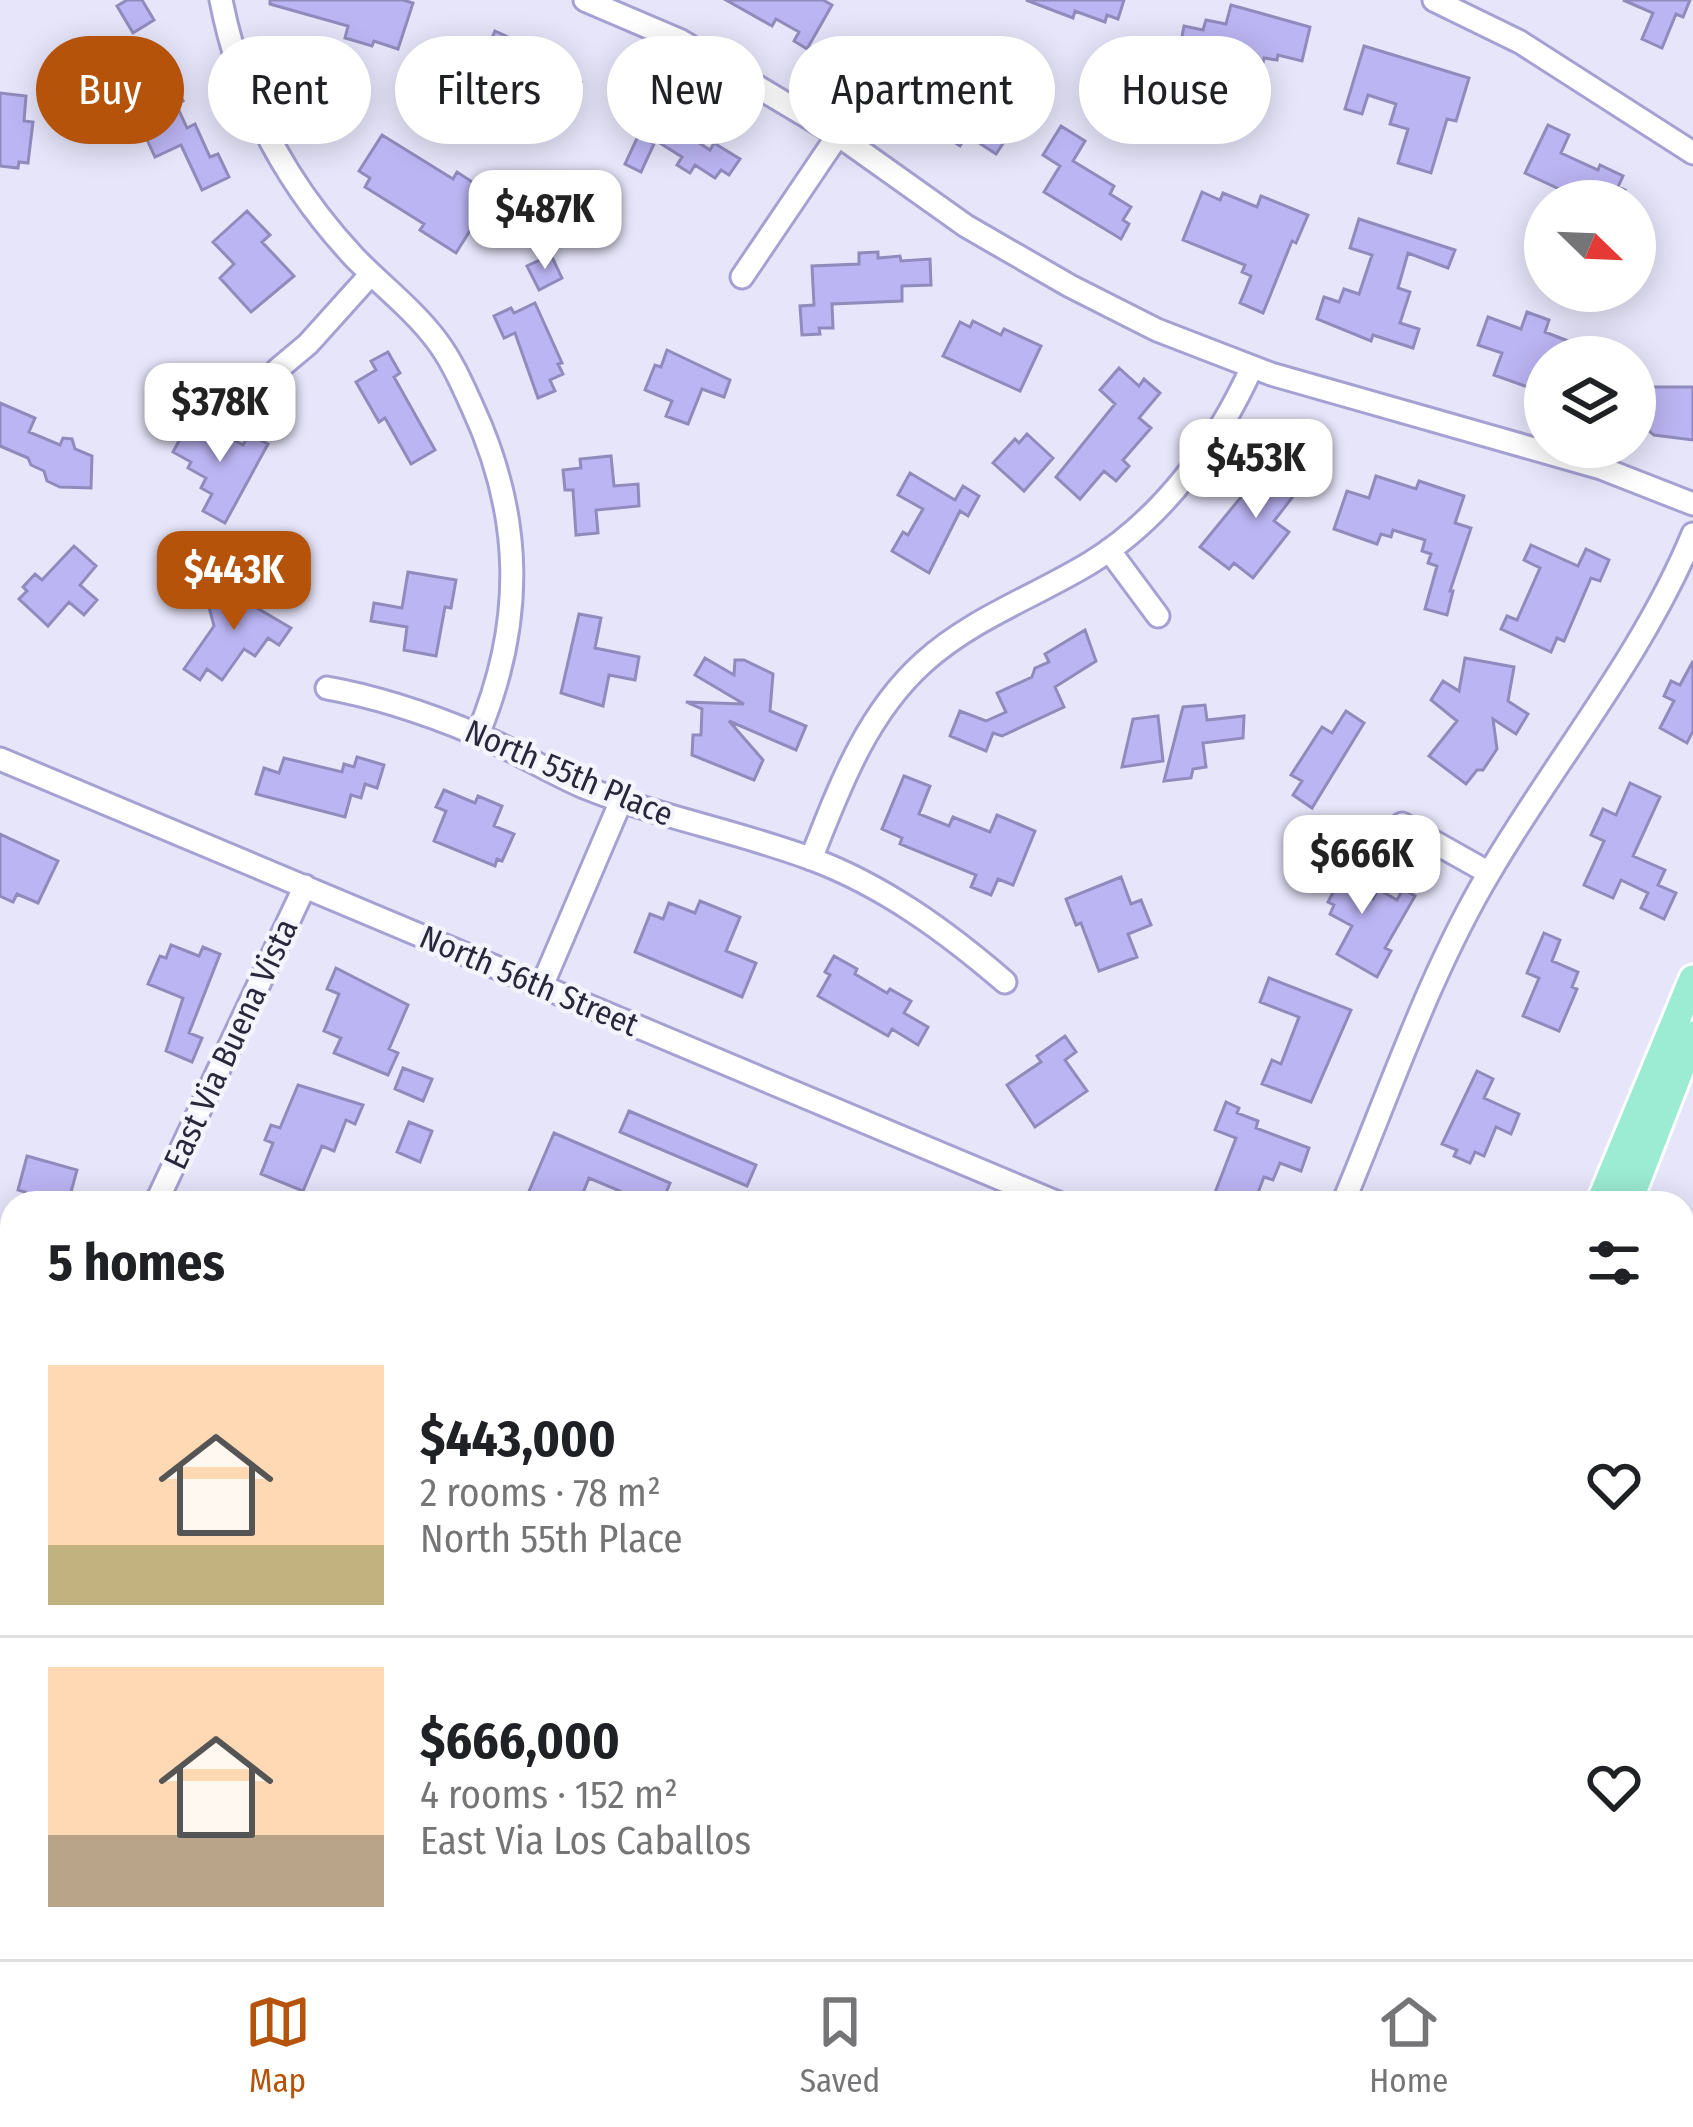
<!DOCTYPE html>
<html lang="en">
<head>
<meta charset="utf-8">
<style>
  :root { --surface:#fff; --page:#f6f6f6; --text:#202124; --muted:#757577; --line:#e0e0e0; --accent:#b45309 }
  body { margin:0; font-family:"Fira Sans Condensed",sans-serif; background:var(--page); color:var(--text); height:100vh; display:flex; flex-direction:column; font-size:45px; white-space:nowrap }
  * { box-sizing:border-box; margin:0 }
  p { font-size:39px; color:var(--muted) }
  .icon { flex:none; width:66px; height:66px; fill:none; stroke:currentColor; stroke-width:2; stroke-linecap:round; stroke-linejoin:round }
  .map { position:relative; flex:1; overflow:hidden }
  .panel { position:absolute; left:0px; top:1191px; width:1695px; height:768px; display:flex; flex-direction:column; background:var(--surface); border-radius:36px 36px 0 0; box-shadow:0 6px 30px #0003 }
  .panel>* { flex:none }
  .hud { position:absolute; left:36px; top:36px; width:1623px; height:108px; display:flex; gap:24px }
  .needle { width:78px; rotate:113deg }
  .buttons { position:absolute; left:1524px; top:180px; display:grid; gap:24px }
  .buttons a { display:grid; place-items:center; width:132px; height:132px; border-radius:50%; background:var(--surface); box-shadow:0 6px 30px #0003; font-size:60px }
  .price { position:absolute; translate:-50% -102px; padding:0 27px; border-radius:24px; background:#fff; color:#222; font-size:39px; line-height:78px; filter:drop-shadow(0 3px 6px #0008) }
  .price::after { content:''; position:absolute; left:50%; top:72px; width:36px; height:27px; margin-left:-18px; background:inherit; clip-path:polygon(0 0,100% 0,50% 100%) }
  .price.active { background:var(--accent); color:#fff }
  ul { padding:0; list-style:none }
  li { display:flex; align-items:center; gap:36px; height:300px; padding:0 48px }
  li+li { border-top:3px solid var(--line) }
  li span { display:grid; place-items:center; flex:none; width:336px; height:240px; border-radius:0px; color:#555 }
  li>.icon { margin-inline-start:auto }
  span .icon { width:144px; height:144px; fill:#fffc; stroke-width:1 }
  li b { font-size:51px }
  h2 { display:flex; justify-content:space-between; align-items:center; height:144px; padding:0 48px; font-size:51px }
  .tag { padding:0 42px; border-radius:54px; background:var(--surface); box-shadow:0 6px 30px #0003; font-size:42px; line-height:108px }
  .tag.active { background:var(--accent); color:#fff }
  .tab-bar { display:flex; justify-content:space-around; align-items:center; height:168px; border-top:3px solid var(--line); background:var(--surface); font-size:33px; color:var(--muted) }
  .tab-bar a { display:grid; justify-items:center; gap:6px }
  .tab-bar .active { color:var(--accent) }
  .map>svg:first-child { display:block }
</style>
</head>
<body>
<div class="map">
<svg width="1693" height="1959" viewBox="0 0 1693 1959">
  <rect width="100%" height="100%" fill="#e7e5fa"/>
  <!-- building -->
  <path fill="#bcb5f4" stroke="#908bbc" stroke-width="3" d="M127,0H142L154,20L133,33L117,6Z
    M270,0H403L413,3L398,49L374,41L372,46L345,38L348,26L270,4Z
    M726,0H823L832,5L807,49L794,41L799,32L776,19L772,26Z
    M1026,0H1124L1118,19L1107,15L1105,22L1075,11L1073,18Z
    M1623,0H1690L1683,17L1676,14L1662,48L1642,39L1653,13Z
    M1231,5L1310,27L1302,61L1278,55L1277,60L1264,58L1261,72L1215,62L1213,67L1196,63L1199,51L1180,47L1184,26L1203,30L1206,20L1226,24Z
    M495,31L536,50L533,57L581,82L565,115L506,87L517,63L487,49Z
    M937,43L959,58L946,78L992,108L1000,97L1024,112L996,154L967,135L960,146L931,127L939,114L905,91Z
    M1364,46L1469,78L1456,121L1447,119L1431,173L1398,163L1408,129L1390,124L1396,104L1368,95L1362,114L1345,109Z
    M451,56L480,67L472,89L444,79Z
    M177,88L183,101L176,104L187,128L195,124L210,157L218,154L229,177L202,190L181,145L155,157L133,109Z
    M0,93L26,96L24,121L33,122L28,163L19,162L18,168L0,166Z
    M664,107L684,119L678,129L710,150L714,143L740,159L729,175L721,170L715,178L695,165L690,173L677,165L682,157L647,135Z
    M1548,125L1569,135L1561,153L1598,170L1600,165L1623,176L1618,187L1625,190L1620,201H1585L1525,173Z
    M1061,126L1085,141L1073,161L1114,186L1110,194L1131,207L1123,220L1129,224L1121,239L1044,192L1060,166L1043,155Z
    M382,135L453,179L457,172L500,200L509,181L551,200L536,233L483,210L456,253L420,230L424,224L365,187L370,178L359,171Z
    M638,136L654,144L641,172L625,164Z
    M1202,192L1220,200L1223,193L1257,207L1261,196L1308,215L1296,243L1292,241L1263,313L1240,303L1251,276L1242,272L1245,265L1183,240Z
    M247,211L270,235L262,242L294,276L251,312L220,278L234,264L213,242Z
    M1359,219L1455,250L1448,268L1408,253L1398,288L1410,292L1400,323L1419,329L1413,348L1373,335L1371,341L1317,319L1324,297L1339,302L1344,289L1359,294L1372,255L1350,248Z
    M878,252V258L900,256L901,261L930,259L931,285L902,286V301L832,304L833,328H819L820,334L802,335L800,306L814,305L812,266L859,264V253Z
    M551,255L562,278L539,290L527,266Z
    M535,303L562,363L558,364L563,374L550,380L555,391L538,398L515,333L504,338L494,316L511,308L514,313Z
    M1527,312L1549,320L1545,332L1609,357H1545V393L1494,375L1502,353L1478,345L1488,317L1521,329Z
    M973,321L1001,335L1004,329L1041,346L1020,391L943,356L960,322L970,327Z
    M667,350L730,380L724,397L702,389L688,424L666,416L672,401L645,390L655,365L661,367Z
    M388,352L400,373L394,377L435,450L411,464L385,418L379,422L356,382L376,370L371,361Z
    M1119,368L1139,386L1144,379L1160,393L1139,418L1151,428L1123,460L1129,466L1116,481L1104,471L1080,499L1056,477L1115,404L1100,390Z
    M1647,387H1693V440L1654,435L1639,423V407L1647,396Z
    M0,403L35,418L29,432L60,445L63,438L72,439L75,449L92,456L91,488L60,487L47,481L44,471L31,465L28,458L0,446Z
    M201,422L243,445L249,434L268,444L225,523L203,511L212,494L201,488L206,478L188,468L191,462L173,452L187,426L196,431Z
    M1027,434L1053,458L1024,491L993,463L1015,439L1019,443Z
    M611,456L614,486L638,484L639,506L596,510L598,533L576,535L573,490H565L563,470L581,468L580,459Z
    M1282,457L1308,477L1274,521L1289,532L1253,578L1234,563L1229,569L1200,547L1255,480L1261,484Z
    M910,473L955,500L963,486L979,496L968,516L960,511L929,573L892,551L903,532L908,535L923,509L898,495Z
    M1376,476L1416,489L1419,481L1464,496L1455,523L1471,528L1450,591H1453L1447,615L1425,609L1437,566L1428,563L1431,554L1422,551L1425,540L1393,530L1391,537L1381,534L1377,544L1334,529L1347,491L1369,498Z
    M1531,545L1578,566L1586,549L1609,560L1600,581L1591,578L1564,641L1557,638L1551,652L1501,629L1507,616L1517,620L1540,568L1524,560Z
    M74,546L96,566L80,585L97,600L84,615L69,602L48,626L19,599L27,591L23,587L35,574L42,580Z
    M408,572L456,580L451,608L445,607L436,656L404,650L407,627L371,621L374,603L402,608Z
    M229,579L245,591L240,598L291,628L279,645L268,638L255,656L244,649L222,680L207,669L200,680L184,669L214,626L209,607Z
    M579,614L601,618L595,648L639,657L635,680L609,675L603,706L561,693Z
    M1085,630L1096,661L1055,687L1064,707L1002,736L993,733L986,751L950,736L960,711L986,721L1006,712L997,693L1032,677L1035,668L1049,662L1045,654Z
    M705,658L734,675L735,660H744L773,674L770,711L806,726L796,750L729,721L763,760L754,780L692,755L693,735H701L702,709L686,702L744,704L695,675Z
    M1465,658L1514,667L1508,701L1528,714L1516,734L1493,719L1497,749L1483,770H1477L1466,784L1429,756L1457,721L1431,700L1443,681L1459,691Z
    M1693,661V731L1687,743L1660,728L1674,701L1664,696L1671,681L1680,685Z
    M1205,705L1207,720L1244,716L1243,738L1203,743L1206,767L1193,769L1191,778L1164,781L1183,707Z
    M1346,711L1364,723L1312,808L1293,795L1302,781L1291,775L1322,727L1332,733Z
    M1158,716L1163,761L1122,767L1133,719Z
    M357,757L384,765L377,788L365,784L361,798L351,795L345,817L256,794L264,768L279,773L284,758L342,772L344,764L354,767Z
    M904,776L930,786L919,814L949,826L953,817L990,832L997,815L1035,831L1013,885L998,879L991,895L971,887L976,875L900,844L902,838L882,829Z
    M1630,783L1660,797L1633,856L1665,870L1658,885L1676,893L1664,919L1641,908L1648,893L1621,880L1613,898L1584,885L1604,841L1591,835L1603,809L1616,815Z
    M444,790L475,803L478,796L502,806L494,826L514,834L502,861L497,859L495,866L434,841L446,811L436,807Z
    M0,834L58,861L38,903L17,894L13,902L0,896Z
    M1342,857L1349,873L1336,879L1373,899L1378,889L1397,900L1403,889L1415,896L1385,948L1391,951L1377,977L1337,954L1352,926L1330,914L1334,905L1328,902L1338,883L1308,889L1305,874Z
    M1121,877L1131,904L1141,900L1151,925L1128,934L1137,957L1099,971L1081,923L1076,925L1066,899Z
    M700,901L740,917L726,951L756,963L742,997L635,952L650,914L663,919L669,903L695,913Z
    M1544,933L1560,940L1552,961L1578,972L1572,987L1577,989L1559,1031L1523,1016L1539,978L1527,973Z
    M171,945L199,956L203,947L220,954L189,1033L202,1038L192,1062L166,1051L183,998L148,984L160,956L166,958Z
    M834,956L857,969L855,974L887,993L890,989L911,1001L904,1013L928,1027L918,1045L892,1029L888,1036L818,996L830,975L825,972Z
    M336,968L408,1005L389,1049L398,1053L388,1075L334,1053L341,1038L324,1031L339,994L327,989Z
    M1269,978L1351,1010L1311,1102L1262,1084L1272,1060L1281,1064L1299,1017L1260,1002Z
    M1065,1036L1076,1052L1065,1060L1087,1091L1035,1127L1007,1085L1041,1062L1037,1056Z
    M403,1068L432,1079L423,1101L395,1089Z
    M1477,1071L1493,1079L1484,1098L1519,1114L1511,1134L1496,1127L1484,1156L1475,1152L1470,1163L1454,1156L1457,1150L1442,1144Z
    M298,1085L363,1105L355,1124L346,1120L334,1151L322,1146L303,1191L261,1174L273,1143L265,1140L271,1125L280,1128Z
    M1226,1102L1239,1108L1237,1113L1258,1121L1256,1128L1309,1148L1301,1171L1280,1163L1273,1180L1264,1177L1254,1203H1211L1236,1138L1215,1130Z
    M629,1111L756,1165L747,1186L620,1132Z
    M409,1122L432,1131L420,1162L397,1152Z
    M554,1133L670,1183L662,1203H614L620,1191L589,1178L579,1203H524Z
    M27,1156L77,1170L68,1203H22L25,1192L18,1190Z"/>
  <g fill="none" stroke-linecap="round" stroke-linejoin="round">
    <defs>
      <path id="minor" d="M221,0C240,98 286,184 354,257C382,286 413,309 437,341C452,361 462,384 472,406C523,516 525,621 478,734
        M585,0L681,41L838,135L966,226L1070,286L1157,330L1271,374L1601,468L1693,504
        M1434,0L1520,42L1693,153
        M742,277L838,135
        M277,370L308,344L371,274
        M1109,550L1158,616
        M327,688C378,697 428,714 476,734C513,749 547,771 584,787C658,817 737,831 812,859C884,886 947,932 1005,982
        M0,759L1058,1203
        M1402,824L1489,873
        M811,859C839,788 866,714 924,662C973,618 1034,597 1090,563C1162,519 1218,443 1252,367
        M541,988L621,801
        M156,1203L305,886
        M1343,1203C1389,1094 1430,971 1491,870C1557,758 1643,655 1693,534
        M0,1535L12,1509
        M1683,1797L1693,1790
        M1218,1947L1244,1959
        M961,1959L967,1947
        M1459,1959L1475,1947"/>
      <path id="major" d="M1600,1203L1693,979
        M1628,1203L1693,1035
        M1260,1959L1265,1947
        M1285,1959L1290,1947"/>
    </defs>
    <!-- minor casing -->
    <use href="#minor" stroke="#a6a1d3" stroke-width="27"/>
    <!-- major casing -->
    <use href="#major" stroke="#fff" stroke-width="33"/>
    <!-- minor -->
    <use href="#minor" stroke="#fff" stroke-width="21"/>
    <!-- major -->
    <use href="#major" stroke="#9cebd3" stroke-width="27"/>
  </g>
  <g text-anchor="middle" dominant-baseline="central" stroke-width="9" stroke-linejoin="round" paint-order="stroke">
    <!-- street labels -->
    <g font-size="33" fill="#29273b" stroke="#f4f4fe">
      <text transform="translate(569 773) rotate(23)">North 55th Place</text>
      <text transform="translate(529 981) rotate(23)">North 56th Street</text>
      <text transform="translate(231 1044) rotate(-65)">East Via Buena Vista</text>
    </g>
  </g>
</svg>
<div class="buttons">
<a><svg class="needle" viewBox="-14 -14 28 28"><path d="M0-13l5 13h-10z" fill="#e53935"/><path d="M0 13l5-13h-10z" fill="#757577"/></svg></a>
<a><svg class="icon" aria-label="layers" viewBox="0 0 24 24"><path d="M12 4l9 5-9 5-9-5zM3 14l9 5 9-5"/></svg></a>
</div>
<b class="price" style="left:545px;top:272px">$487K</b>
<b class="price" style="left:220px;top:465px">$378K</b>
<b class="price" style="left:1256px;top:521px">$453K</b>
<b class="price active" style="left:234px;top:633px">$443K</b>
<b class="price" style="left:1362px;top:917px">$666K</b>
<div class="hud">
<a class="tag active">Buy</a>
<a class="tag">Rent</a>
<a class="tag">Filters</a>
<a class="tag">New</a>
<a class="tag">Apartment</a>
<a class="tag">House</a>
</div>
<section class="panel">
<h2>5 homes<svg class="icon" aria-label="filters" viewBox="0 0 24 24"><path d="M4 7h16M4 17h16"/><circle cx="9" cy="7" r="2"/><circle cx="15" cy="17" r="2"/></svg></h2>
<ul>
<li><span style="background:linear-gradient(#ffd9b3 75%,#c2b280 0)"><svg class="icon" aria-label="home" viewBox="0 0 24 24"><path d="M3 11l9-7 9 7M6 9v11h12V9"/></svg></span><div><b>$443,000</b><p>2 rooms · 78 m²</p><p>North 55th Place</p></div><svg class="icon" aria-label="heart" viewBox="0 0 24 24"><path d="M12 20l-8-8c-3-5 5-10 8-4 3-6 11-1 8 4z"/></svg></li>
<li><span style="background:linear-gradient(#ffd9b3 70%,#b9a48a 0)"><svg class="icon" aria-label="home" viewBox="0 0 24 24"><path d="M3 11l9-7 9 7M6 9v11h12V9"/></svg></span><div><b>$666,000</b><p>4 rooms · 152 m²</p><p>East Via Los Caballos</p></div><svg class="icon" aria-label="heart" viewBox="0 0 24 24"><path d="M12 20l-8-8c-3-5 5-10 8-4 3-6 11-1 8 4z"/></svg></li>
</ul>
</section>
</div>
<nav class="tab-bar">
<a class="active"><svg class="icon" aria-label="map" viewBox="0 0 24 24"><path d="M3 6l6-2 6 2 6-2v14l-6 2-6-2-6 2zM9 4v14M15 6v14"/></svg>Map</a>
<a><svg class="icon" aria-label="saved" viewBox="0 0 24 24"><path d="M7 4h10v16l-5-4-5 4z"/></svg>Saved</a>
<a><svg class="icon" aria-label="home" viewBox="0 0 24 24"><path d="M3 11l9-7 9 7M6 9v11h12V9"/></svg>Home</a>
</nav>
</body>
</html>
